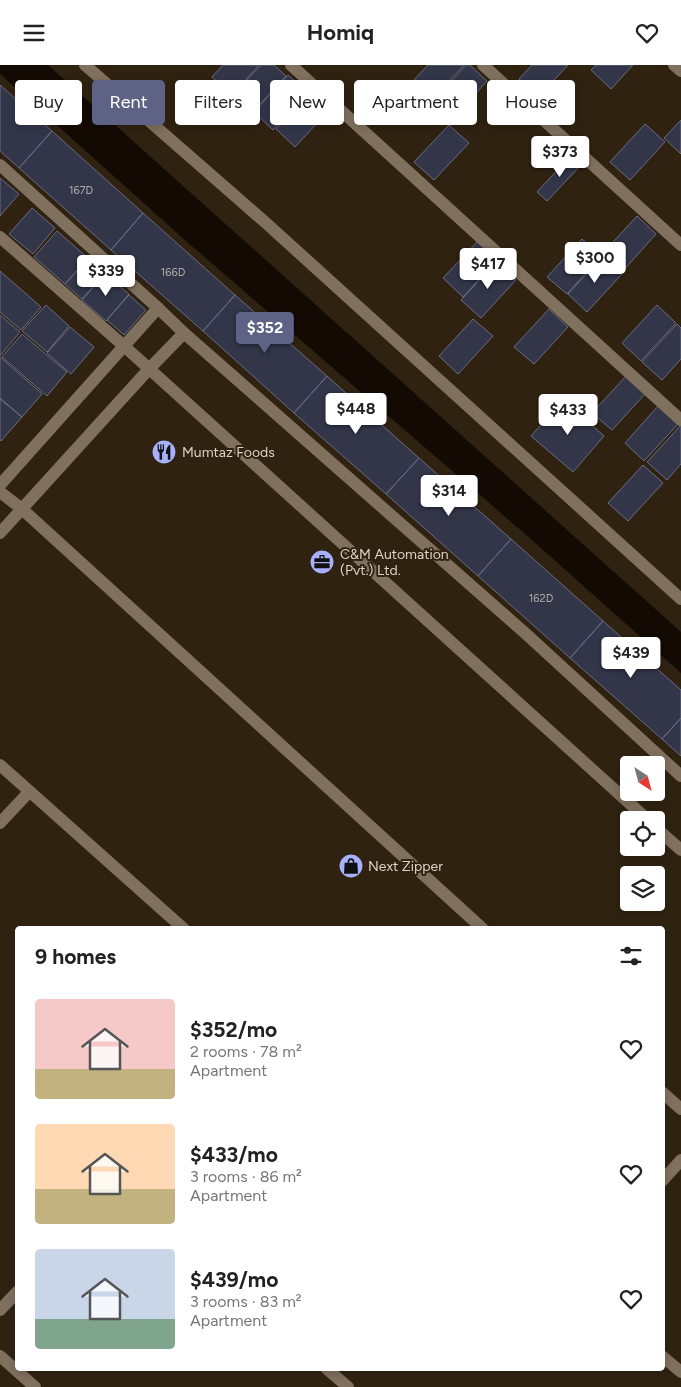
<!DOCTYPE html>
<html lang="en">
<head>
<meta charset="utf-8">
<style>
  :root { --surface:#fff; --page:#f6f6f6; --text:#222; --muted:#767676; --accent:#5e6284 }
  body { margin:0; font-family:Figtree,sans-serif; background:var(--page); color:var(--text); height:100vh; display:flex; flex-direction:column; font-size:19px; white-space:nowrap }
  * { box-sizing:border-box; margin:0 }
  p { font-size:16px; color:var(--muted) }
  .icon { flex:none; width:28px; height:28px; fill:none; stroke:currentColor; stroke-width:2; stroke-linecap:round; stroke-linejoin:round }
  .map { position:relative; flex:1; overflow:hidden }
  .panel { position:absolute; left:15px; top:861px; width:650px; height:445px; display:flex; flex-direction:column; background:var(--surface); border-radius:5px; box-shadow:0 2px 8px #0003 }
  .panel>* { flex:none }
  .banner { position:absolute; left:15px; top:15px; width:651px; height:45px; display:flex; gap:10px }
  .needle { width:32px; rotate:144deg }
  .controls { position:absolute; left:620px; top:691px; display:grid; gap:10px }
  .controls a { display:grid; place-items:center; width:45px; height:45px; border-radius:5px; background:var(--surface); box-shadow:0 2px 8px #0003; font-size:25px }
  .price { position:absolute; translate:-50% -42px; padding:0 11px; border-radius:5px; background:#fff; color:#222; font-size:16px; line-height:32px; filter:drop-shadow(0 1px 2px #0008) }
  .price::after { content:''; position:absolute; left:50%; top:30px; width:15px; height:11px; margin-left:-8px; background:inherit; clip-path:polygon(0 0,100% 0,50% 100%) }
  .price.on { background:var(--accent); color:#fff }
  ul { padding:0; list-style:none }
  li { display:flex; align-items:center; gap:15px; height:125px; padding:0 20px }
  li span { display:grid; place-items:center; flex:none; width:140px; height:100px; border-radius:5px; color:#555 }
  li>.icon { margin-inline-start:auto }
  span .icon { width:60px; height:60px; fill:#fffc; stroke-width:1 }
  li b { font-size:21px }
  h2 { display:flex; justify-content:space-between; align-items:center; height:60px; padding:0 20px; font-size:21px }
  .chip { padding:0 18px; border-radius:5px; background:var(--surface); box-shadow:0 2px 8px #0003; font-size:18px; line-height:45px }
  .chip.on { background:var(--accent); color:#fff }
  header { display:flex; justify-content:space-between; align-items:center; height:65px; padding:0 20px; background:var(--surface); font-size:22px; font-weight:700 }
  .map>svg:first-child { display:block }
</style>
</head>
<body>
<header><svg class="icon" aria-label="menu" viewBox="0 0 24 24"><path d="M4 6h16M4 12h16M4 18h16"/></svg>Homiq<svg class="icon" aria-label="heart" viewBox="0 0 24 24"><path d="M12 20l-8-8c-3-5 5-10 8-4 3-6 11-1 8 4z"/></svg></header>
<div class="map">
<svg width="681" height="1322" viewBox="0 0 681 1322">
  <rect width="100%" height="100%" fill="#2f2211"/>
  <!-- water -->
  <path fill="#130b03" d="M0,0H48L681,567V608L524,468L186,176L0,9Z"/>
  <!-- building -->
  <path fill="#333649" stroke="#6a6d83" d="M223,0H259L232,30L212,12Z
    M261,0H274L286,11L251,49L232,31Z
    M428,0H464L432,34L413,16Z
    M466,0H470L487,16L453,54L433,36Z
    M532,0H568L538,32L519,14Z
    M596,0H633L611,24L591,5Z
    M288,10L308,28L273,65L254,47Z
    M0,20L52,66L19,103L0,86Z
    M310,27L330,44L295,82L276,64Z
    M681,55V89L664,73Z
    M645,59L665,77L630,115L610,97Z
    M449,60L469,78L434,115L414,97Z
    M52,66L143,148L111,185L19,103Z
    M572,89L582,99L547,136L537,127Z
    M0,113L19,129L0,151Z
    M32,143L55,163L33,189L9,169Z
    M143,148L235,230L203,266L111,185Z
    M637,151L656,169L622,207L602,189Z
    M57,166L88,193L65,219L34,192Z
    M582,174L601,191L567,229L547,212Z
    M478,176L498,194L463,232L443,213Z
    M603,191L622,209L587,247L568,229Z
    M88,194L105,209L82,234L65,219Z
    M496,197L516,215L481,253L461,235Z
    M0,206L41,242L21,265L0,247Z
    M105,209L129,229L106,256L82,235Z
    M129,230L146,245L124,270L107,255Z
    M235,230L327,311L294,348L203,266Z
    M46,240L69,261L47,287L22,266Z
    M657,240L676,258L641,296L622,278Z
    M549,244L568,262L534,299L514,282Z
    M0,250L20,267L0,291Z
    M473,254L493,271L458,309L439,291Z
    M677,259L681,263V294L662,315L642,297Z
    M70,262L94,282L71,309L47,288Z
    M22,269L67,307L47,331L2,292Z
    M0,292L42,329L22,352L0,333Z
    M627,310L646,328L612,365L592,348Z
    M327,311L419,393L386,429L294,348Z
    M0,334L22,352L1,376L0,374Z
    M563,335L604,371L573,407L531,371Z
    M659,340L679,358L644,396L625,378Z
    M681,360V399L667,415L647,397Z
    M419,393L511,474L478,511L386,429Z
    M643,400L663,418L628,456L608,438Z
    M511,474L603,556L570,593L478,511Z
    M603,556L681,625V653L662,674L570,593Z
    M681,653V691L662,674Z"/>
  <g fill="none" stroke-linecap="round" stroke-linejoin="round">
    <!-- minor -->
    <path stroke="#80705e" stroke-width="12" d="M85,0L266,158L681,534
      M291,0L681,355
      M483,0L681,180
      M674,0L681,6
      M0,100L158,243
      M0,172L124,281L648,755
      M184,268L525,568L681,711
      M0,427L22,444L483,864
      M0,700L184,864
      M0,758L29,727
      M656,763L681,785
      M662,1027L681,1044
      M662,1116L681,1095
      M0,1245L18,1226
      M0,1291L35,1322
      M662,1291L681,1307
      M327,1304L348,1322"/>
    <!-- tertiary -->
    <path stroke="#80705e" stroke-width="12" d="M0,420L158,243L184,268L149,304L0,468"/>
  </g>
  <!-- icons -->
  <defs>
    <symbol id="restaurant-disc" viewBox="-11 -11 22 22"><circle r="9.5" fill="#a8b0fc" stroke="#2f2211"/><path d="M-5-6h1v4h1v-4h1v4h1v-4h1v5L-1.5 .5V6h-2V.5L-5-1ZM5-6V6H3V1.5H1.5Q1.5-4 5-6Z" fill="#111"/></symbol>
    <symbol id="office-disc" viewBox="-11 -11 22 22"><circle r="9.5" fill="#a8b0fc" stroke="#2f2211"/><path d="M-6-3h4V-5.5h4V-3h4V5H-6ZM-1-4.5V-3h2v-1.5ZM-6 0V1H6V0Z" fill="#111"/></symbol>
    <symbol id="shop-disc" viewBox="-11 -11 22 22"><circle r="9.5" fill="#a8b0fc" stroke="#2f2211"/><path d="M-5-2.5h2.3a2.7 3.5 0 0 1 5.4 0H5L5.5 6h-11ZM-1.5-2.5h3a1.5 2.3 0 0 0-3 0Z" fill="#111"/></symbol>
  </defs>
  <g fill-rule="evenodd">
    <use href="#restaurant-disc" x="150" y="373" width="28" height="28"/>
    <use href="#office-disc" x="308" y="483" width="28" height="28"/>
    <use href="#shop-disc" x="337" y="787" width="28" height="28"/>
  </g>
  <g text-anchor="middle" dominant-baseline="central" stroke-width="4" stroke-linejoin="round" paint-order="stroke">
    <!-- number labels -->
    <g font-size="11" fill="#b2aca8">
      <text x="81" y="125">167D</text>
      <text x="173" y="207">166D</text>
      <text x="541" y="533">162D</text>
    </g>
    <!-- poi labels -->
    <g font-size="14" fill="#dcd3c8" stroke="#2f2211" text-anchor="start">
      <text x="182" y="387">Mumtaz Foods</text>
      <text x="340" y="489">C&amp;M Automation<tspan x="340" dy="16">(Pvt.) Ltd.</tspan></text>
      <text x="368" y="801">Next Zipper</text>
    </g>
  </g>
</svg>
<div class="controls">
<a><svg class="needle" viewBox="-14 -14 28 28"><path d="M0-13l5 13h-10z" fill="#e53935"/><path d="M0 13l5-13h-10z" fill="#767676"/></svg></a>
<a><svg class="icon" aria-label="locate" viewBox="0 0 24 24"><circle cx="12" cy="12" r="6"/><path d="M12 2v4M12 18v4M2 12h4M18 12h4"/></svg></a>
<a><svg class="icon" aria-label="layers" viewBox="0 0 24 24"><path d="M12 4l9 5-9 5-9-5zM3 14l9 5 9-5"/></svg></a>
</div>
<b class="price" style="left:560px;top:113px">$373</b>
<b class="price" style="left:595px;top:219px">$300</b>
<b class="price" style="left:488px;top:225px">$417</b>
<b class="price" style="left:106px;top:232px">$339</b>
<b class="price on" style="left:265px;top:289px">$352</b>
<b class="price" style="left:356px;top:370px">$448</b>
<b class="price" style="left:568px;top:371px">$433</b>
<b class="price" style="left:449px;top:452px">$314</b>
<b class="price" style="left:631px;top:614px">$439</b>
<div class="banner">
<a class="chip">Buy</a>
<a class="chip on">Rent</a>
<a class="chip">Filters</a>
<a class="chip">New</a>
<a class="chip">Apartment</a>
<a class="chip">House</a>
</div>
<section class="panel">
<h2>9 homes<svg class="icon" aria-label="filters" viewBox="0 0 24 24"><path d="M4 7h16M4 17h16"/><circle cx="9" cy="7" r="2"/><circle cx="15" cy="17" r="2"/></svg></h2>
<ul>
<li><span style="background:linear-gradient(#f6c9c9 70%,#c2b280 0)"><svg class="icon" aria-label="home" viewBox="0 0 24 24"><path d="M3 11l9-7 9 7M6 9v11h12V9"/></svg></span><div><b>$352/mo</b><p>2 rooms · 78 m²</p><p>Apartment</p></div><svg class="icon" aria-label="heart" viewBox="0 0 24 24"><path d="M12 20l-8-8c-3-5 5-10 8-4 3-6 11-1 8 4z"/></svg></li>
<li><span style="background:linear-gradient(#ffd9b3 65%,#c2b280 0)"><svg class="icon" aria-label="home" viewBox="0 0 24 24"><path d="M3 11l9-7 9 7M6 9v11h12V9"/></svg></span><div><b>$433/mo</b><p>3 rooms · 86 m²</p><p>Apartment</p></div><svg class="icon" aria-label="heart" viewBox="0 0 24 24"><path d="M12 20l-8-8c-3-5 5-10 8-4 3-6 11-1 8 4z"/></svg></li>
<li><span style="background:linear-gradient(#c9d6e8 70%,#7fa58c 0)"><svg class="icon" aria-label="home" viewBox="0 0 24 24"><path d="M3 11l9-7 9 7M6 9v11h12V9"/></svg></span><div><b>$439/mo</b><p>3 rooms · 83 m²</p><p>Apartment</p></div><svg class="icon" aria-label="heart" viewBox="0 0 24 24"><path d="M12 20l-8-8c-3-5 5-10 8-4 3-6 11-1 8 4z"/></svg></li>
</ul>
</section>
</div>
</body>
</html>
